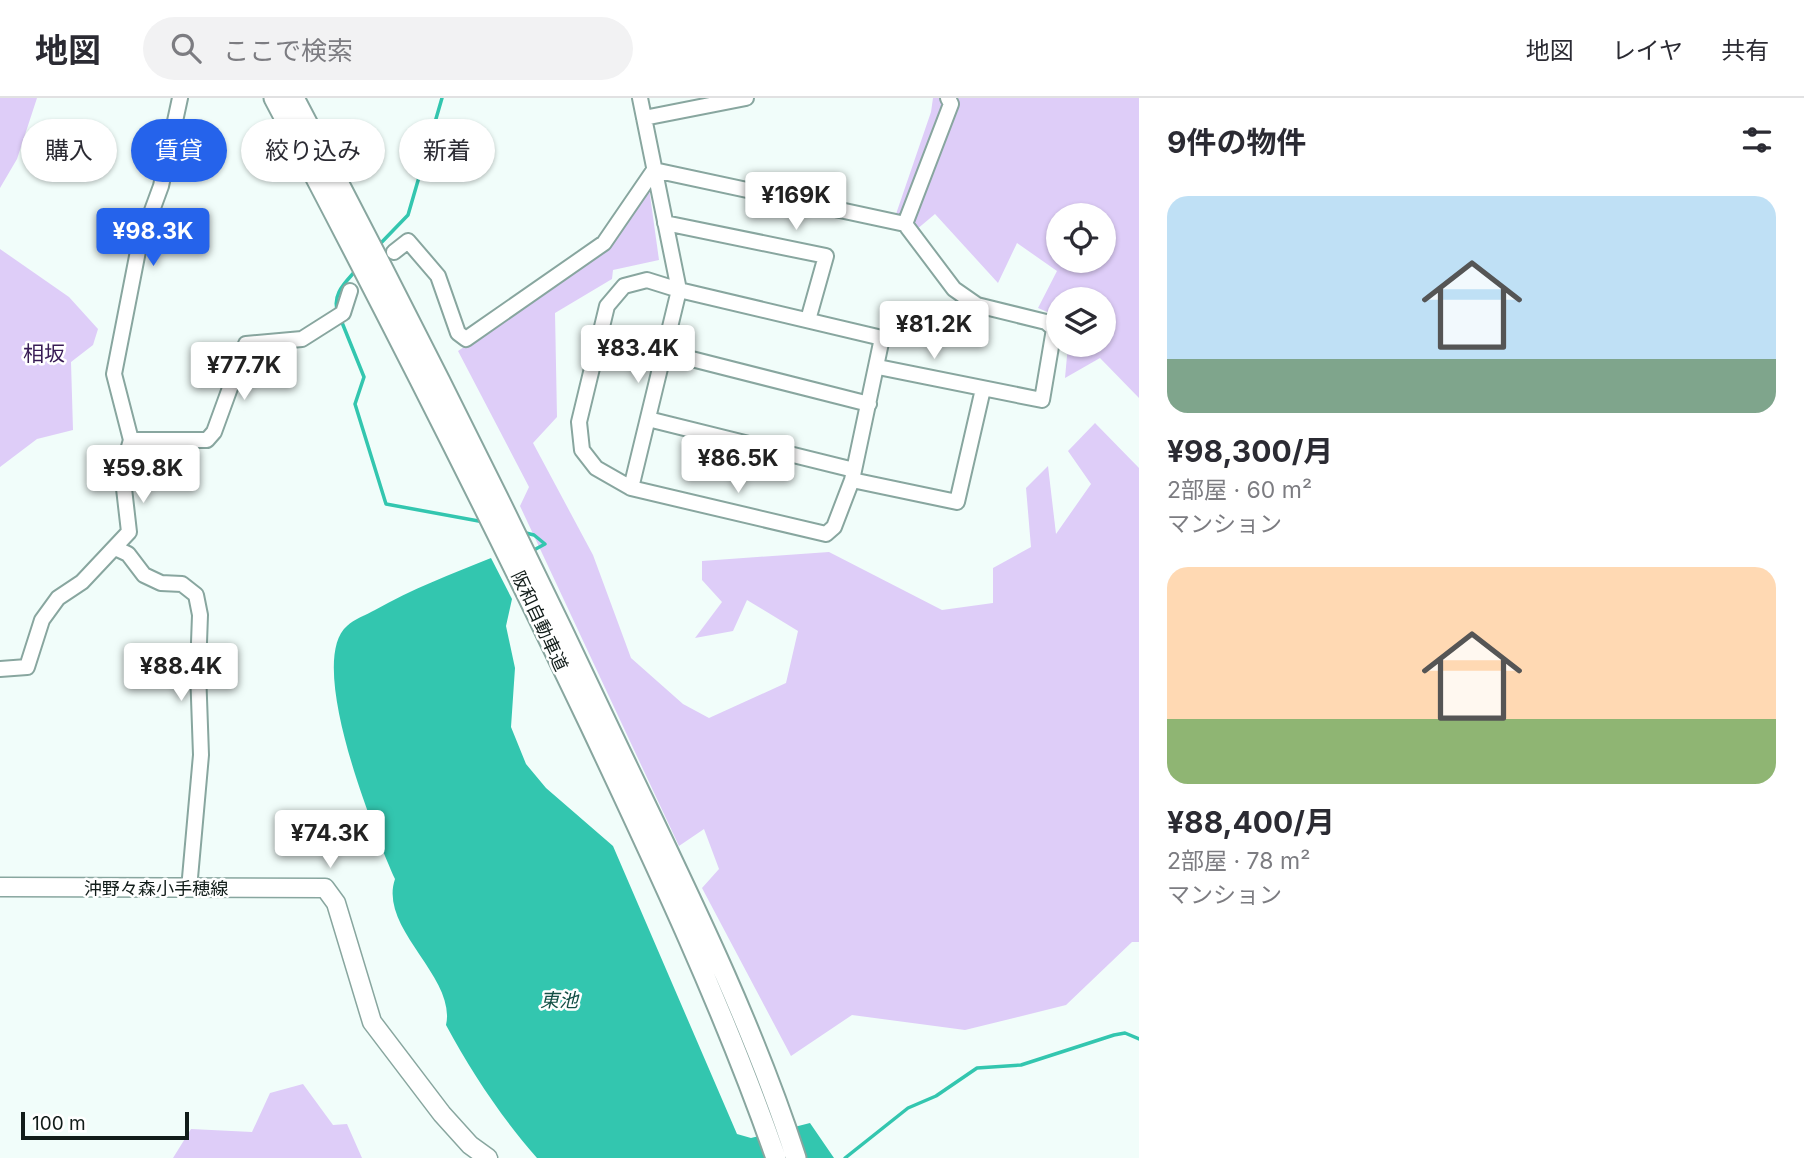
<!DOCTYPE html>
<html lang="ja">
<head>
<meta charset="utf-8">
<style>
  :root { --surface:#fff; --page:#f2f2f3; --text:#2b2b33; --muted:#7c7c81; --line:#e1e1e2; --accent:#2563eb }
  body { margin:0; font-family:Inter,"Noto Sans JP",sans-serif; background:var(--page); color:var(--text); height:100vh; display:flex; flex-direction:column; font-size:26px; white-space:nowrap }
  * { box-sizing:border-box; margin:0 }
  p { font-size:23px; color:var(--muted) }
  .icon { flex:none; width:38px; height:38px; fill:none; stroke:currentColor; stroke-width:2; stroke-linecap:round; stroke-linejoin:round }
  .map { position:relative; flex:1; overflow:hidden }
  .side { display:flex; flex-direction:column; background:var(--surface); width:665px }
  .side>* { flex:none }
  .banner { position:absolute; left:21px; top:21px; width:665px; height:63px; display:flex; gap:14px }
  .controls { position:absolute; left:1046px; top:105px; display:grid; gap:14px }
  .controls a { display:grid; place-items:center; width:70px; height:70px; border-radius:50%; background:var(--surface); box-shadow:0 2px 5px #0004; font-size:35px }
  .scale { position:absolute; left:21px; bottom:18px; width:168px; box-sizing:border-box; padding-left:7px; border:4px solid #111c19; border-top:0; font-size:19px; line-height:24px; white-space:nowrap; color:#111c19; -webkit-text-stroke:5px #fff; paint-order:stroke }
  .price { position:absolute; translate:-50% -60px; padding:0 16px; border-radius:7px; background:#fff; color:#222; font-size:23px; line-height:46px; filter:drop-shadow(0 2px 4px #0008) }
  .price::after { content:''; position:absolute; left:50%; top:42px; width:21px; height:16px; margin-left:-10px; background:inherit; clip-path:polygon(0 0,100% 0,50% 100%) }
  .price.on { background:var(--accent); color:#fff }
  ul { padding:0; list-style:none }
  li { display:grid; align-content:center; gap:14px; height:371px; padding:0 28px }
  li span { display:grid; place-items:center; height:217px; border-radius:21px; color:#555 }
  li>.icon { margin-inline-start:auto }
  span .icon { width:126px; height:126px; fill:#fffc; stroke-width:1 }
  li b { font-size:30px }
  h2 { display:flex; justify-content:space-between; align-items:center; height:84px; padding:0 28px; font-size:30px }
  .chip { padding:0 24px; border-radius:32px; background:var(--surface); box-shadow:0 2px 5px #0004; font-size:24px; line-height:63px }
  .chip.on { background:var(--accent); color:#fff }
  header { display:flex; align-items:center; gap:42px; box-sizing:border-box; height:98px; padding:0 35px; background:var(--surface); border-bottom:2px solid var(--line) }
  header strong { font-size:33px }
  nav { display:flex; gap:38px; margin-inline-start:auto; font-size:24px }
  .search { width:490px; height:63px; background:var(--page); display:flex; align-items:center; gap:18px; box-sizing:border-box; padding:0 24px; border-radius:38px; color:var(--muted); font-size:26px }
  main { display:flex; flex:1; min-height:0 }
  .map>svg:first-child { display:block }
</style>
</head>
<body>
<header>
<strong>地図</strong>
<div class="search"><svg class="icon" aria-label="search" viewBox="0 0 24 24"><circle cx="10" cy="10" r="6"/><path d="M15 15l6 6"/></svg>ここで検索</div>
<nav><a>地図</a><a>レイヤ</a><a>共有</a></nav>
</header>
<main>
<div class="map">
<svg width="1139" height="1060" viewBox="0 0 1139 1060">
  <rect width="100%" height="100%" fill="#f1fdfa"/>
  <!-- green -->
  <path fill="#decdf8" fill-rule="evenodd" d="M0,0H37L17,61L0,90Z
    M933,0H1139V300L1100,260L1065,280L1068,247H1104V201H1059V219L1038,210L1057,173L1017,145L998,185L935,116L916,132L896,116L931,14ZM1059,117H1104V163H1059Z
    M649,90L659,162L613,172L612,181L555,215L557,319L533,345L593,457L631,560L683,606L709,620L786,585L798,533L747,502L733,533L695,540L722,504L702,482V463L829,454L942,512L993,505V470L1031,449L1026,390L1048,368L1056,436L1091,386L1068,353L1095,325L1139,370V844H1132L1066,907L965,932L852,917L791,958L702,790L719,771L704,731L679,748L520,408L529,389L458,253L611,149Z
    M0,151L69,199L98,231L93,247L71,264L73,332L37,341L0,369Z
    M303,986L333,1027L347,1026L362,1060H173L191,1031L252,1034L270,995Z"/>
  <!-- water -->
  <path fill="#33c6af" d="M491,460L512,501L506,528L515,570L511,629L526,666L546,690L613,748L737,1036L751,1040L810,1025L834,1060H537C501,1019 472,975 446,927C457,879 378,831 395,781C375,737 305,564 347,528C354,521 366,517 375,512C412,491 451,476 491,460Z"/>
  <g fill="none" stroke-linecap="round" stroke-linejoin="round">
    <!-- stream -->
    <path stroke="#33c6af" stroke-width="3.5" d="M379,147L408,117L442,0
      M338,215C331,196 346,184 357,171
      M341,222L364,279L355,306L386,406L484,424
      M522,434L534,437L545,446L532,453
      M845,1060L908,1010L936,998L977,970L1021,967L1114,937L1125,935L1139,941"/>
    <defs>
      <path id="minor" d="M644,20L746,0
        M654,72L905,126L954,191L977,207L1046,224L1054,231L1042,302L878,269
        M665,125L826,158L808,222
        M905,126L951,6L948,0
        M394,154L408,143L438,178L458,235L466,241L604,145L654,72
        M664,254L869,306
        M648,321L854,372
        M131,342H207L214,334L246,246L302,241L343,215L350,193
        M852,382L882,240L679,192L647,182L624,188L607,208L579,324L582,352L596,370L631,390L826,436L834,429L852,382L957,404L983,291
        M631,390L679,192L640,0
        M115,450L128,456L144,477L161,485L182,486L196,497L200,517L198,572L201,657L189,791
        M0,571L27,569L42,522L58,500L82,484L129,434L122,373L131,342L114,276L139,148L161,88L180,0"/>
      <path id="major" d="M0,789L325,790L336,805L372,924L442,1016L470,1047L488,1060"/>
      <path id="highway" d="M274,0C383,207 489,415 590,627C657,769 724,911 776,1060
        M294,0C407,214 515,430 618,649C682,783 750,918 796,1060"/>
    </defs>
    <!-- minor casing -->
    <use href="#minor" stroke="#88a69f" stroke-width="18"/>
    <!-- major casing -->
    <use href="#major" stroke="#88a69f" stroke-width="21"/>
    <!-- highway casing -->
    <use href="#highway" stroke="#88a69f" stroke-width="23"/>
    <!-- minor -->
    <use href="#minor" stroke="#fff" stroke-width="14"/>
    <!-- major -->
    <use href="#major" stroke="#fff" stroke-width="18"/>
    <!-- highway -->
    <use href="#highway" stroke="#fff" stroke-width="19"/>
  </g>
  <g text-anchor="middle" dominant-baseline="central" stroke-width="5" stroke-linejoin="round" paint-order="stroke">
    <!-- street labels -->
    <g font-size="18" fill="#111c19" stroke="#fff">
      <text transform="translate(540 523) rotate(65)">阪和自動車道</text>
      <text x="156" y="790">沖野々森小手穂線</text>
    </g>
    <!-- water labels -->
    <g font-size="19" font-style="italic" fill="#134f45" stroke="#fff">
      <text x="559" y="902">東池</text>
    </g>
    <!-- quarter labels -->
    <g font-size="21" fill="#381c55" stroke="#fff">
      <text x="44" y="255">相坂</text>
    </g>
  </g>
</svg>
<div class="controls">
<a><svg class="icon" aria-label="locate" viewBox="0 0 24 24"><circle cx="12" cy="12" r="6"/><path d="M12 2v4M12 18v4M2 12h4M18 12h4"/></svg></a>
<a><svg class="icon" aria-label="layers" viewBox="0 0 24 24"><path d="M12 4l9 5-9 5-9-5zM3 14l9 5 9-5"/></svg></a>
</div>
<div class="scale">100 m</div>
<b class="price" style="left:796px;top:134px">¥169K</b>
<b class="price on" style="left:153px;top:170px">¥98.3K</b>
<b class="price" style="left:934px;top:263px">¥81.2K</b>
<b class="price" style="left:638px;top:287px">¥83.4K</b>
<b class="price" style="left:244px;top:304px">¥77.7K</b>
<b class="price" style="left:738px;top:397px">¥86.5K</b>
<b class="price" style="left:143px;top:407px">¥59.8K</b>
<b class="price" style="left:181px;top:605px">¥88.4K</b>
<b class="price" style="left:330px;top:772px">¥74.3K</b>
<div class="banner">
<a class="chip">購入</a>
<a class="chip on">賃貸</a>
<a class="chip">絞り込み</a>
<a class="chip">新着</a>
</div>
</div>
<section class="side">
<h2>9件の物件<svg class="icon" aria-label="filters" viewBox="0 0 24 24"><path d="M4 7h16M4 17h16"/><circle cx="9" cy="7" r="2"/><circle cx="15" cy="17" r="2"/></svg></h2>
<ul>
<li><span style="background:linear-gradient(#bfe0f5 75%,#7fa58c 0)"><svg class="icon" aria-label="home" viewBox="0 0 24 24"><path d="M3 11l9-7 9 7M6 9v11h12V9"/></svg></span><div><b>¥98,300/月</b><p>2部屋 · 60 m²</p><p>マンション</p></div></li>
<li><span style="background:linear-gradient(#ffd9b3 70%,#8fb573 0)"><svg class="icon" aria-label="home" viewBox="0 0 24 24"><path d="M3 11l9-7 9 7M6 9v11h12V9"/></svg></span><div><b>¥88,400/月</b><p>2部屋 · 78 m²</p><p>マンション</p></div></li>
</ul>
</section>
</main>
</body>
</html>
